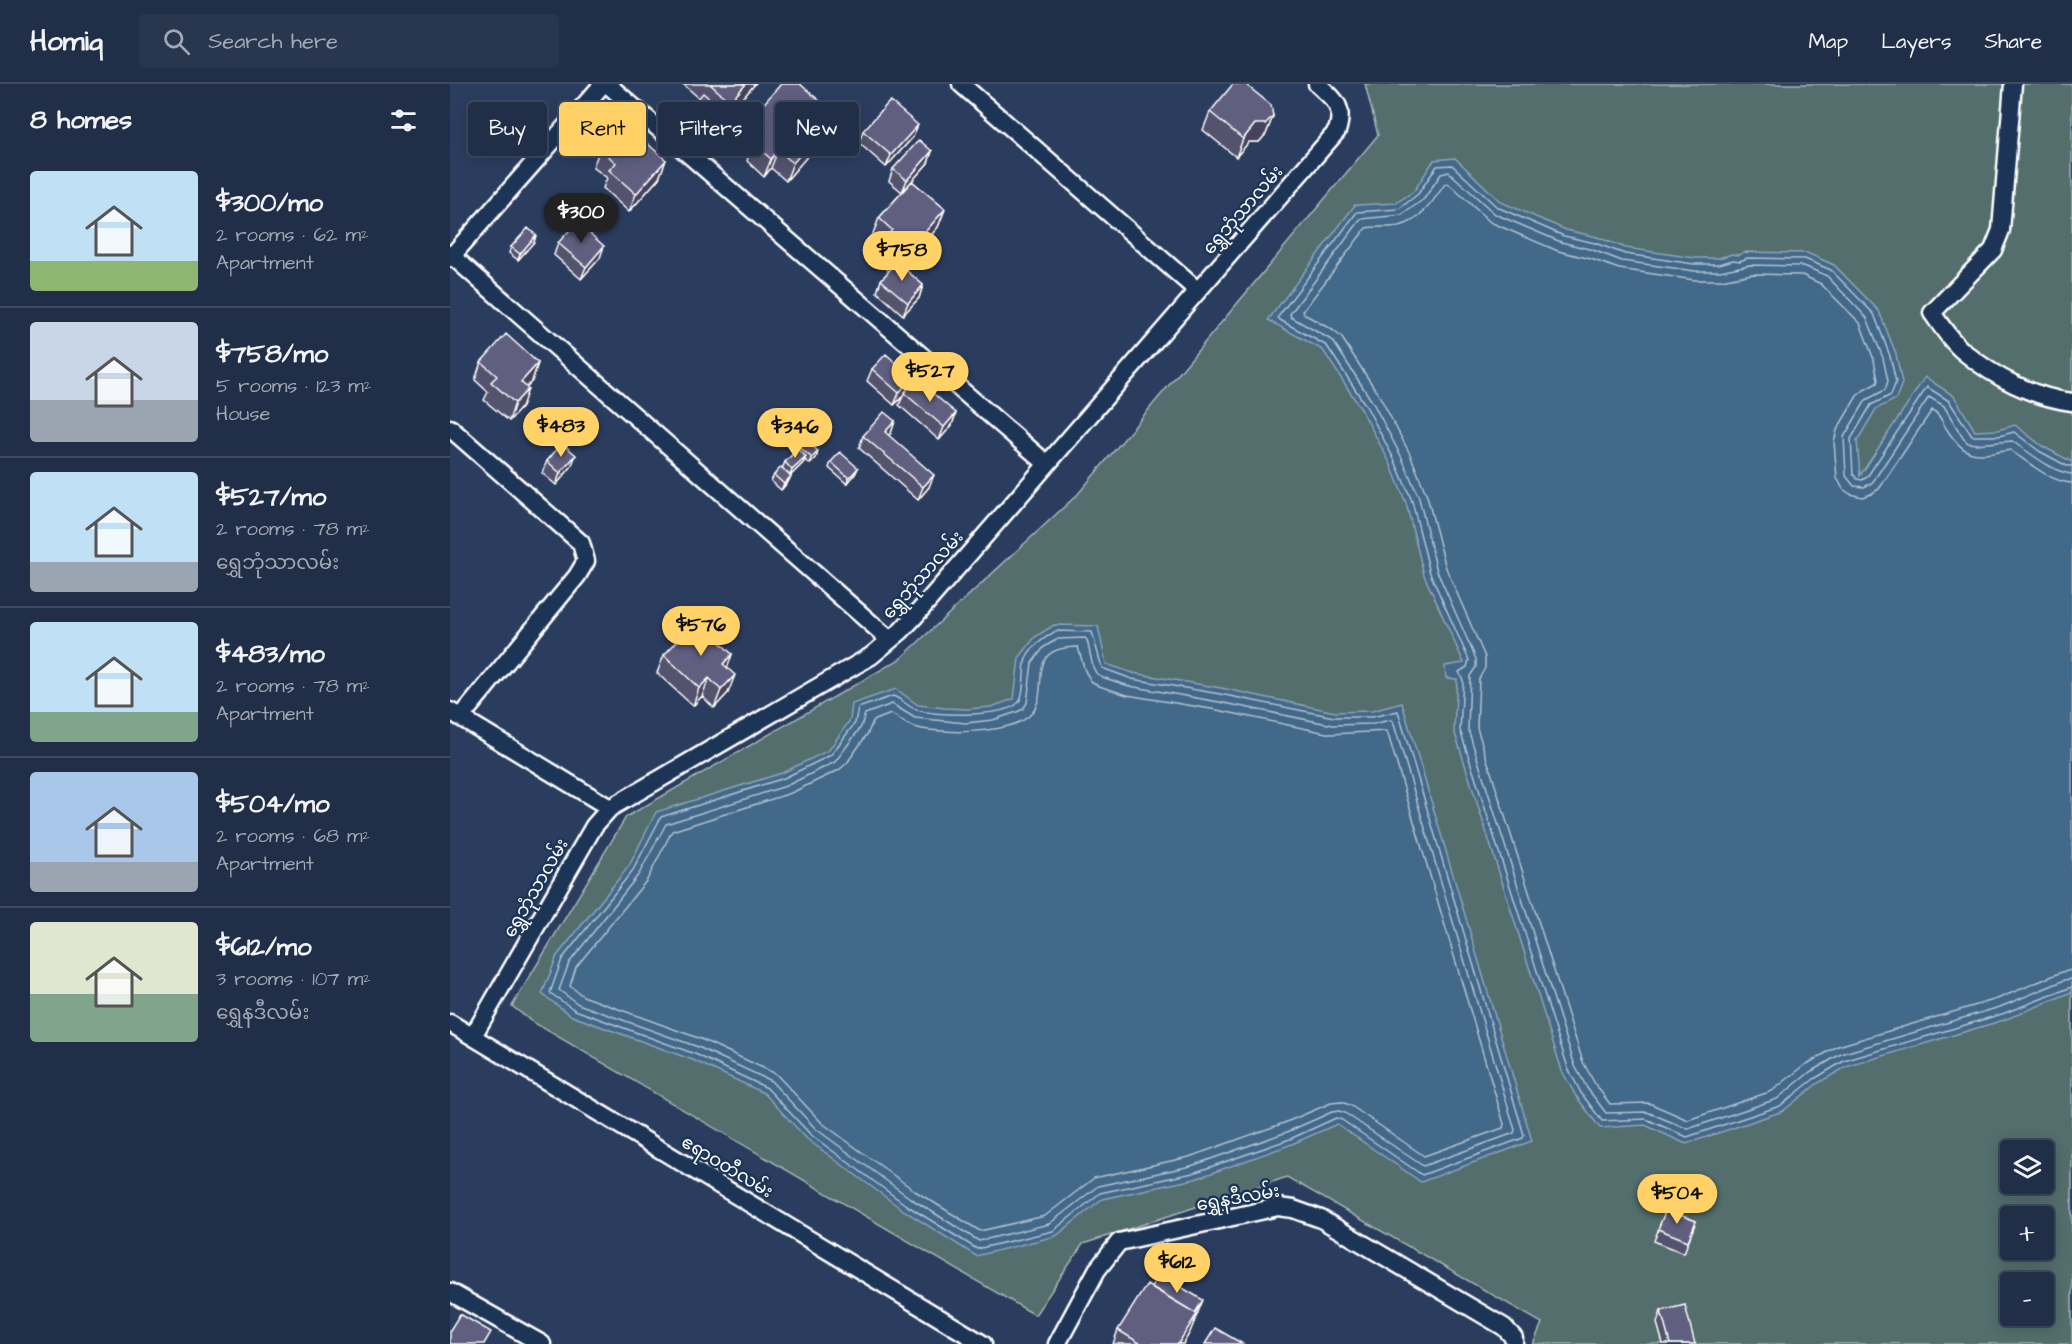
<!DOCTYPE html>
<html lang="en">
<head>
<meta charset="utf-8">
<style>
  :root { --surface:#202e47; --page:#28364e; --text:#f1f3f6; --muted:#a2a8b4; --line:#3d4a60; --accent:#ffd166 }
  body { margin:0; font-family:"Architects Daughter","Noto Sans Myanmar",sans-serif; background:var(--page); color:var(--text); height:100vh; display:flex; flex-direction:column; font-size:22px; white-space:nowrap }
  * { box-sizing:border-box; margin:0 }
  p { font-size:20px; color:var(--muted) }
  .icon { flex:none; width:33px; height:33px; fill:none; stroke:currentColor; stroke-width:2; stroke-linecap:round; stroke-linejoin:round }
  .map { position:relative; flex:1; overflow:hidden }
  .drawer { display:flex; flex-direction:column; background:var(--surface); width:450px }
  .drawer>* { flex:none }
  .hud { position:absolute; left:18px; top:18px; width:570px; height:54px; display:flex; gap:12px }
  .tools { position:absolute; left:1550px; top:1056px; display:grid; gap:12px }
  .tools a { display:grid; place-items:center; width:54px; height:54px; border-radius:6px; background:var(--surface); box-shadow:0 3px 15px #0003,0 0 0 2px var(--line); font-size:30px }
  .price { position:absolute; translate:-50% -51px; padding:0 14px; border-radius:21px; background:var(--accent); color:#111; font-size:20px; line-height:39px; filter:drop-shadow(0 2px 3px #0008) }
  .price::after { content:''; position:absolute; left:50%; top:36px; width:18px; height:14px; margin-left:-9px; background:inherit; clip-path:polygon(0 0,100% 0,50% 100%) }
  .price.active { background:#222; color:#fff }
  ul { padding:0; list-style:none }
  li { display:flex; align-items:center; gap:18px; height:150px; padding:0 30px }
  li+li { border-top:2px solid var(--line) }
  li span { display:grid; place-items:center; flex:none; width:168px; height:120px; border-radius:6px; color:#555 }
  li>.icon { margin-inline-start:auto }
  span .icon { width:72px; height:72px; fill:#fffc; stroke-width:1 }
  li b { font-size:26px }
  h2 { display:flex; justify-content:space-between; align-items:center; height:72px; padding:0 30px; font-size:26px }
  .chip { padding:0 21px; border-radius:6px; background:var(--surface); box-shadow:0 3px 15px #0003,0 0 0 2px var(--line); font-size:21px; line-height:54px }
  .chip.active { background:var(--accent); color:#111 }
  header { display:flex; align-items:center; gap:36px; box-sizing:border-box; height:84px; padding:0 30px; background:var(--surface); border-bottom:2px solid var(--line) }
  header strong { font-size:28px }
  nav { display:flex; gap:33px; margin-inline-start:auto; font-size:21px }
  .search { width:420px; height:54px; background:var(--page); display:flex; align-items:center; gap:15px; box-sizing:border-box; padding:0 21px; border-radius:6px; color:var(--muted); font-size:22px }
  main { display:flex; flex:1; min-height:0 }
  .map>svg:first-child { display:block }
</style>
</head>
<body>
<header>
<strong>Homiq</strong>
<div class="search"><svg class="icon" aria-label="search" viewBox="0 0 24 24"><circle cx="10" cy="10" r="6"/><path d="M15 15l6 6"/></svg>Search here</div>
<nav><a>Map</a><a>Layers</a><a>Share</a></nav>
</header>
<main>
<section class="drawer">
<h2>8 homes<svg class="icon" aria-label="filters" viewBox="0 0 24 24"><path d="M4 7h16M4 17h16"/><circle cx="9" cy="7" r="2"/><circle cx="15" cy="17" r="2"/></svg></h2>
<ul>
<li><span style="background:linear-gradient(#bfe0f5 75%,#8fb573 0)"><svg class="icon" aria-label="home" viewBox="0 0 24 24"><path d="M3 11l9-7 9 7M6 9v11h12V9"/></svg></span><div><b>$300/mo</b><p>2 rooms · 62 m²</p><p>Apartment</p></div></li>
<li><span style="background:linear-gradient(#c9d6e8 65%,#9aa5b1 0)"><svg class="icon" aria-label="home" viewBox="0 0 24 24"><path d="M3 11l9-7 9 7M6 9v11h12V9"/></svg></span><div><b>$758/mo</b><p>5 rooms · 123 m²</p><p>House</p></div></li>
<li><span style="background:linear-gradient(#bfe0f5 75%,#9aa5b1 0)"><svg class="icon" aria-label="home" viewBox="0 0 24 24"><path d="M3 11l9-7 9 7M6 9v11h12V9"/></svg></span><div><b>$527/mo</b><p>2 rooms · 78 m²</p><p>ရွှေဘုံသာလမ်း</p></div></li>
<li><span style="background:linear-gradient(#bfe0f5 75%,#7fa58c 0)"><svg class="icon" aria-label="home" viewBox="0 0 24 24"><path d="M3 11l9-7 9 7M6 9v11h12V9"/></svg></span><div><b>$483/mo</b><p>2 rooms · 78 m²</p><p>Apartment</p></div></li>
<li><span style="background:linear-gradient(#a9c7e8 75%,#9aa5b1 0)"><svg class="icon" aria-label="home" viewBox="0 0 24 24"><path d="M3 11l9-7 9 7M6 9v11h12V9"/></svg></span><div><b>$504/mo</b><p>2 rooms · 68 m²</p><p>Apartment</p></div></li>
<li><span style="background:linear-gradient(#dfe7d0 60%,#7fa58c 0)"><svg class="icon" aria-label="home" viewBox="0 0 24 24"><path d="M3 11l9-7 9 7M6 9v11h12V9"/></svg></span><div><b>$612/mo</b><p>3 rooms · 107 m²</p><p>ရွှေနဒီလမ်း</p></div></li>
</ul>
</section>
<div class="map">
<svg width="1622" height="1260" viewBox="0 0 1622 1260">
  <rect width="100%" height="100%" fill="#2b3d5f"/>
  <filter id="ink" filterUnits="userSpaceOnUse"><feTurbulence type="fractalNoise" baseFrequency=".0167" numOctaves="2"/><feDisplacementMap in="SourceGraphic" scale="12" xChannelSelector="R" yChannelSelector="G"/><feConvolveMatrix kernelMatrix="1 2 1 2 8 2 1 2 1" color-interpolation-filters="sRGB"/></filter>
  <g filter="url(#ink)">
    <!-- green -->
    <path fill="#526e6c" stroke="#a8b6b6" stroke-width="1.5" fill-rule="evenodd" d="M915,0H1622V1260H1083L1092,1239L837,1093L633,1160L585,1231L81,937L62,922L176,733L450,575L628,410L928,51ZM1560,1066H1593V1100H1560ZM1560,1132H1593V1166H1560ZM1560,1198H1593V1232H1560Z"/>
    <!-- water -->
    <path fill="#42688a" stroke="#8ea4b9" stroke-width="1.5" d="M1005,74L1051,118L1116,146L1147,153L1176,164L1245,174H1269L1282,170L1289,171L1294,168L1357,169L1384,181L1429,227L1446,270L1452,299L1446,315L1426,325L1407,357L1410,392L1475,293L1504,312L1525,347L1548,346L1565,341L1592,362L1622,378V908L1554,936L1396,983L1368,999L1333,1027L1236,1060L1195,1041L1150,1044L1126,1012L1112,987L1004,646L1007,595L996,594L995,582L1014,579L974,491L956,419L940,379L911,325L873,266L818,236L905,121L946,119L964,107L984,76Z
      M604,541L648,542L656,580L683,589L771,604L885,628L922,627L952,619L1082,1057L971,1098L887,1040L842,1060L745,1095L652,1115L606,1152L526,1172L453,1126L357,1055L314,1009L243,976L122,932L92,910L107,872L179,782L206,728L332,689L379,666L400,636L402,620L446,605L468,621L495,624L517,625L541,623L564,615L569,574L585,553Z"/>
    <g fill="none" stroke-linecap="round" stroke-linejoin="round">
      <!-- shore -->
      <path stroke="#b3c3d0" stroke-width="1.5" d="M1622,382H1617L1589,367L1564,348L1549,352H1522L1499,317L1477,303L1417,393L1412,396L1407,395L1403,390L1401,355L1421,321L1441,311L1446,298L1440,272L1424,230L1381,186L1355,175L1297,174L1290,177L1283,176L1269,180H1244L1175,170L1145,159L1114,152L1047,123L1002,81L987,82L968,110L949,125L907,128L828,233L830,236L877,262L916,322L945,377L962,417L980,489L1019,576L1017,583L1009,588L1013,596L1010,646L1118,984L1131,1009L1152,1037L1196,1035L1237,1053L1330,1022L1364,995L1394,977L1552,930L1622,903
        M1622,390C1603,389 1578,367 1562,357L1526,360L1518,359L1513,354L1494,322L1479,313L1422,399L1414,403L1404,402L1396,392L1394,353L1416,316L1435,306L1438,297L1433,274L1417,234L1377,192L1354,182L1299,181L1270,187H1245L1172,177L1143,166L1111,158L1045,130L999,88L991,90L974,115L952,131L911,135L840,230L841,233L883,257L923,319L952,374L969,414L987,487L1026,575V583L1020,592L1018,645L1125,982L1137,1004L1156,1029L1197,1028L1238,1045L1327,1015L1360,988L1391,970L1550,923L1615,896L1622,895
        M1622,399C1600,398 1578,378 1560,366C1526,372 1516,376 1496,344C1492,337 1489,329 1482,326L1429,405L1421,410L1412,413L1400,410L1393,405L1387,394L1384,358L1387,346L1407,312L1414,306L1427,299L1428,296L1424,276L1410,239L1371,200L1352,191L1302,190L1271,196H1245L1169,185L1141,175L1108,167L1040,138L998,99L995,100C984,116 970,138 949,142C938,144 927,142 916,144L853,227L854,230L884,247L892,254L930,313L960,370L977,412L996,484L1035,573V584L1029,595L1027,644L1133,978L1145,1000L1160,1020L1199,1019L1238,1036L1322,1007L1355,981L1388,962L1547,915L1612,888L1622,886
        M606,547L642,548L652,584L682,595L770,610L884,633H922L948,627L1074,1051L1073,1054L972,1091L892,1036L886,1034L840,1055L743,1089L650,1109L603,1147L527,1165L456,1121L361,1051L317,1004L245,970L125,926L100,909L112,875L183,786L211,733L334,694L381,671L405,639L408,624L443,612C452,615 458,623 467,626C483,632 562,634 570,616C575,605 573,591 575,579C576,565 595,554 606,547Z
        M635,554L637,556L643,583L646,589L652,593L679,602L769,618L883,641L923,640L940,636L943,637L1065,1046L1064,1049L973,1082L895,1029L889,1027L882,1028L837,1048L741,1082L648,1102L599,1140L529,1157L460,1114L366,1045L321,997L248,963L128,920L109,906L119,879L189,790L216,740L336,702L385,678L411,643L415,630L442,620L465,634L516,639L543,636L567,628L573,625L577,619L582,579L594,563L608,555Z
        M628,563L635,587L641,597L649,602L677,611L767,626L881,650L937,647L1054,1040L1053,1044L974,1072L900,1021L891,1018L881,1019L834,1039L739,1073L644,1094L595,1132L530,1147L465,1107L372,1039L326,990L251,955L133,912L120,902L126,883L197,796L222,747L341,709L389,686L397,679L418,649L423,637L441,630C448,633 453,639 461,642C485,651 564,651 582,629C602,603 572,563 628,563Z"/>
      <defs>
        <path id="street" d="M157,0L597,380
          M511,0L748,207
          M1563,0L1551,146L1543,166L1482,229C1491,241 1501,258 1514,268C1544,293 1583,313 1622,318
          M0,170L440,556
          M0,174L153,0
          M0,344L123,452L131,459L136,477L127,492L11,633
          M0,627L160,724
          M0,939L533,1260
          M23,952L144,742L160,724L421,572L451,547L465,532L887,47C895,22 885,16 867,0
          M0,1208L92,1260
          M607,1260L647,1186L669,1158L828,1123L843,1125L871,1135L1054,1243L1064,1254V1260"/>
      </defs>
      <!-- street casing -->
      <use href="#street" stroke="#fff" stroke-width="21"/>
      <!-- street -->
      <use href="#street" stroke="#1d3557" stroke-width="16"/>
    </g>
    <!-- wall -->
    <path fill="#53526e" stroke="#fff" stroke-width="1.5" d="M233,0H305L274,36L269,32L267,37L251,55L233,39L237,27L249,14Z
      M760,28L823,32L816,50L809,58H799L786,73L753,46Z
      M385,30L378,48L336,97L321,84L314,93L297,77L300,67L289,58L296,40Z
      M413,47L463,53L436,83L409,59Z
      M180,64L216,76L209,94L179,128L153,104L157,94L143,83L150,65Z
      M482,67L478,79L462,97L495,125L488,143L455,181L451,178L449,180L473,201L469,214L453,231L427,208L431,196L439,187L426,175L431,160L422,152L429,134L452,108L439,97L443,85Z
      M86,151L84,158L68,176L59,169L61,163Z
      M108,159L150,174L131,195L104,171Z
      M31,278L88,279L82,297L76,303L72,323L59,337L34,316L38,308L25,296Z
      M422,285L462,293L459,302L506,329L502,341L489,356L449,321L453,312L444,321L417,297Z
      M445,337L441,349L438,351L479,403L468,416L409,364L413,352Z
      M348,362L368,367L366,374L360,380L355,376L353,379L340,392H341L338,398L331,406L321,397L324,391L332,385L335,378L346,367Z
      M97,377L121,383L106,401L92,389Z
      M381,378L408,384L405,390L397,400L379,384Z
      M282,570L277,584L278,609L264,624L252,612L243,622L207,589L214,571Z
      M1216,1126L1246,1137L1234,1169L1204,1157Z
      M1211,1227L1245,1260H1213L1207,1239Z
      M748,1228L740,1248L733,1260H663L668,1246Z"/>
    <!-- shaded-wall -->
    <path fill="#44425a" stroke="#fff" stroke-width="1.5" d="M296,0H305L274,36L280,18Z
      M272,25L267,37L251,55L256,43Z
      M385,30L378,48L336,97L343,79Z
      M823,32L816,50L809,58H799L786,73L793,55L805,40Z
      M468,41L463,53L436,83L441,71Z
      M328,66L321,84L314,93L321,75Z
      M482,67L478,79L452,108L457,96Z
      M216,76L209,94L179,128L186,110Z
      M495,125L488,143L455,181L462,163Z
      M86,151L84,158L68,176L70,170Z
      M458,160L451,178L441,188L448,171Z
      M154,162L150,174L131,195L136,183Z
      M473,201L469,214L453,231L458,219Z
      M88,279L82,297L64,316L71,298Z
      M462,293L458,306L454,309L453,312L444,321L449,309Z
      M78,305L72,323L59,337L65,319Z
      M506,329L502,341L489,356L494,343Z
      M445,337L441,349L430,360L435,348Z
      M368,367L366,374L360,380L362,374Z
      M126,371L121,383L106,401L110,389Z
      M356,373L353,379L340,392L342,386Z
      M408,384L405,390L397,400L399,394Z
      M484,391L479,403L468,416L473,403Z
      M341,392L338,398L331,406L334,400Z
      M282,570L276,588L273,580Z
      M285,591L278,609L264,624L271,606Z
      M259,594L252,612L243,622L249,604Z
      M753,1216L740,1248L733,1260H728L742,1234Z"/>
    <!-- building -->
    <path fill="#615f80" stroke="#fff" stroke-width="1.5" d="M260,0H296L280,18Z
      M331,0H350L385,30L343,79L328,66L321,75L303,59L310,52L296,40Z
      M783,0H795L821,21L823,32L815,40H805L793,55L760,28Z
      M253,9L272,25L256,43L237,27Z
      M440,17L468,41L441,71L413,47Z
      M164,50L180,64L189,52L216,76L186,110L159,86L166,79L150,65Z
      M469,56L482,67L457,96L443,85Z
      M462,97L495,125L462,163L458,160L448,171L432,157L442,146L429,134Z
      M127,138L154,162L136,183L108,159Z
      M78,144L86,151L70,170L61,163Z
      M447,178L473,201L458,219L431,196Z
      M56,250L88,279L71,298L78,305L65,319L41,298L47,292L31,278Z
      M436,270L462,293L449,309L422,285Z
      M466,295L506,329L494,343L454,309Z
      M434,328L445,337L435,348L484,391L473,403L413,352Z
      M354,355L368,367L362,374L348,362Z
      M112,359L126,371L110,389L97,377Z
      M348,365L356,373L342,386L335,378Z
      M390,368L408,384L399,394L381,378Z
      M331,383L341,392L334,400L324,391Z
      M247,536L282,570L273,580L285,591L271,606L259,594L249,604L214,571Z
      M1216,1126L1246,1137L1238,1157L1208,1145Z
      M709,1190L753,1216L745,1229L701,1203Z
      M697,1200L747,1230L728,1260H691L668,1246Z
      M1235,1221L1245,1260H1220L1211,1227Z
      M10,1230L41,1248L34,1260H0V1246Z
      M765,1244L793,1260H755Z"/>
  </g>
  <g text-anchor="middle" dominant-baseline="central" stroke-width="5" stroke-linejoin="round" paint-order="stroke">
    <!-- street labels -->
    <g font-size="18" fill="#fff" stroke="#1d3557">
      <text transform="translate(793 126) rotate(-49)">ရွှေဘုံသာလမ်း</text>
      <text transform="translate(473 491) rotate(-48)">ရွှေဘုံသာလမ်း</text>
      <text transform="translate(86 804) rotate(-60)">ရွှေဘုံသာလမ်း</text>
      <text transform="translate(277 1083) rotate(31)">ဧရာဝတီလမ်း</text>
      <text transform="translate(788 1114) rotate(-10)">ရွှေနဒီလမ်း</text>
    </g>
  </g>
</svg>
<div class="tools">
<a><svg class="icon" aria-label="layers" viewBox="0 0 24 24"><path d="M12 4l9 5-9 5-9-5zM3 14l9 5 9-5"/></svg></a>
<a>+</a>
<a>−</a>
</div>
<b class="price active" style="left:131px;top:160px">$300</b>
<b class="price" style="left:452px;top:198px">$758</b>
<b class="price" style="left:480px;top:319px">$527</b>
<b class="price" style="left:111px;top:374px">$483</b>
<b class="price" style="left:345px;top:375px">$346</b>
<b class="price" style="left:251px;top:573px">$576</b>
<b class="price" style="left:1227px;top:1141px">$504</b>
<b class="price" style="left:727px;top:1210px">$612</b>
<div class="hud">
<a class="chip">Buy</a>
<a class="chip active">Rent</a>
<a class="chip">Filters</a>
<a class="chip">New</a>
</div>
</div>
</main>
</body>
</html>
